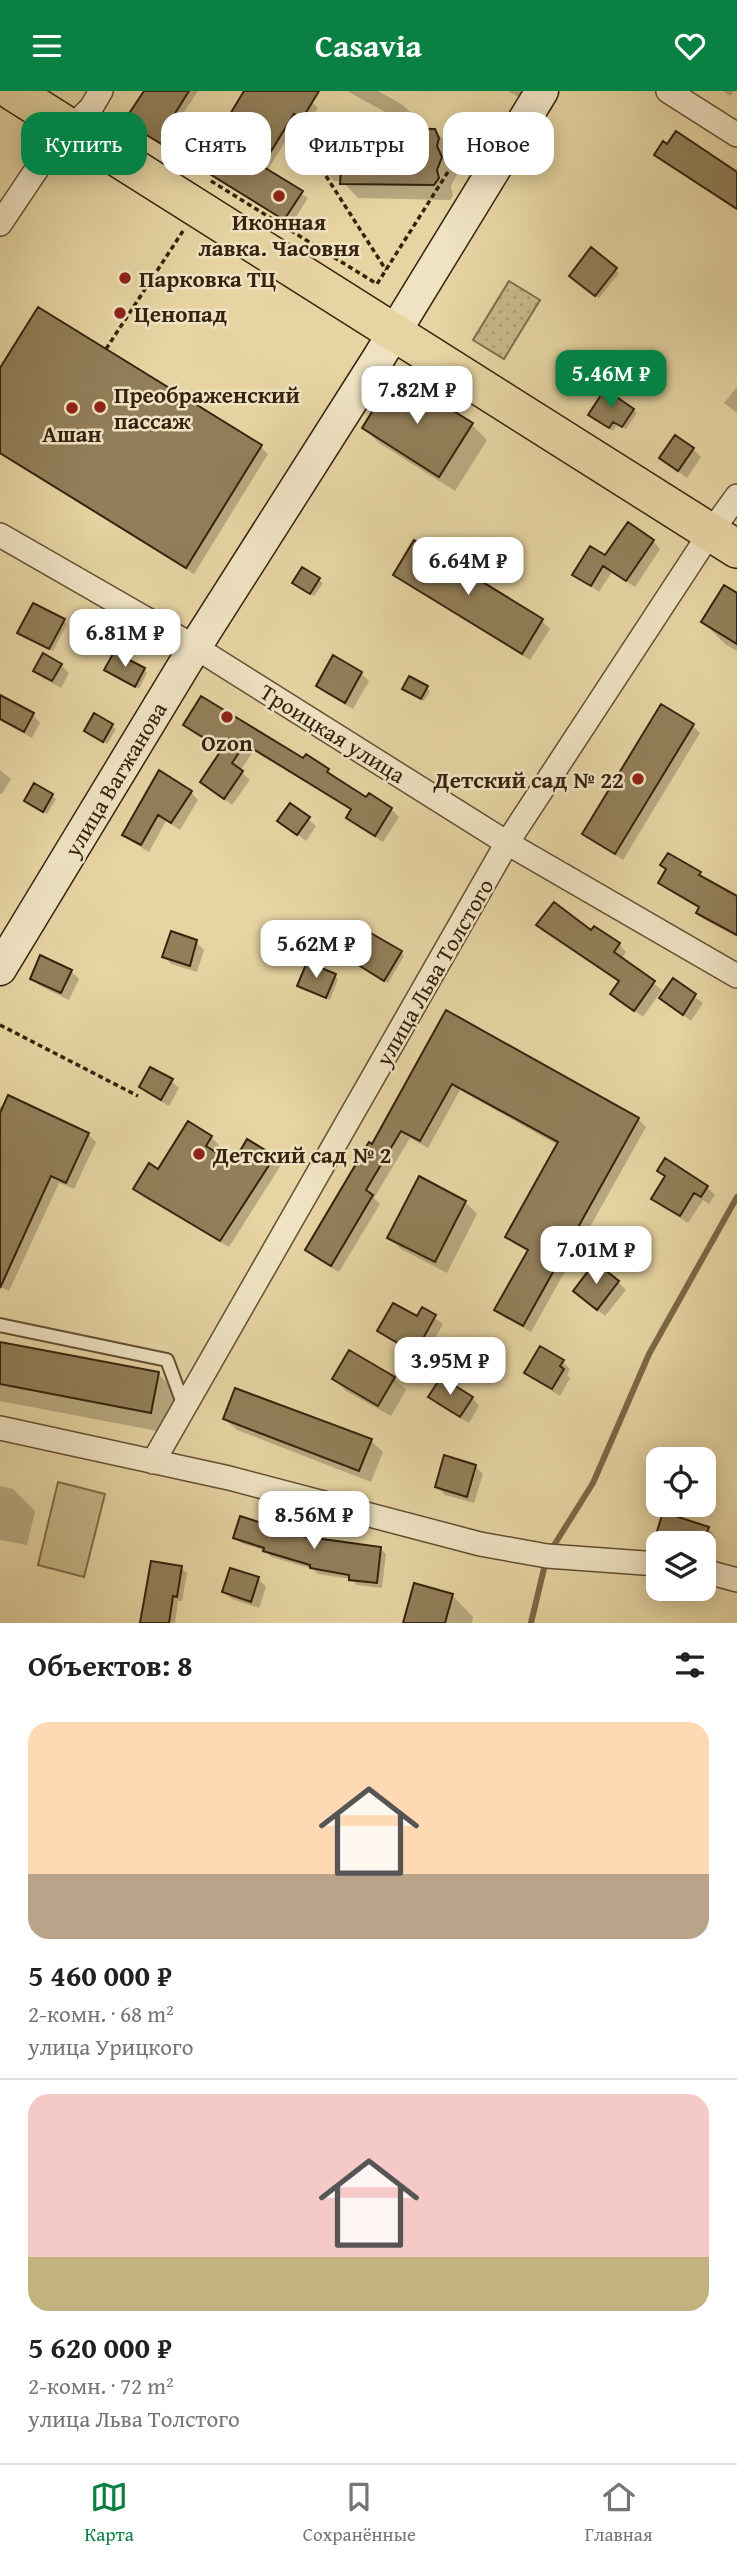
<!DOCTYPE html>
<html lang="ru">
<head>
<meta charset="utf-8">
<style>
  :root { --surface:#fff; --page:#f2f2f2; --text:#202124; --muted:#757577; --line:#e0e0e0; --accent:#0b8043 }
  body { margin:0; font-family:"Gentium Book Plus",serif; background:var(--page); color:var(--text); height:100vh; display:flex; flex-direction:column; font-size:26px; white-space:nowrap }
  * { box-sizing:border-box; margin:0 }
  p { font-size:23px; color:var(--muted) }
  .icon { flex:none; width:38px; height:38px; fill:none; stroke:currentColor; stroke-width:2; stroke-linecap:round; stroke-linejoin:round }
  .map { position:relative; height:1532px; overflow:hidden }
  .side { display:flex; flex-direction:column; background:var(--surface); flex:1 }
  .side>* { flex:none }
  .banner { position:absolute; left:21px; top:21px; width:696px; height:63px; display:flex; gap:14px }
  .fabs { position:absolute; left:646px; top:1356px; display:grid; gap:14px }
  .fabs a { display:grid; place-items:center; width:70px; height:70px; border-radius:14px; background:var(--surface); box-shadow:0 4px 18px #0003; font-size:35px }
  .price { position:absolute; translate:-50% -60px; padding:0 16px; border-radius:14px; background:#fff; color:#222; font-size:23px; line-height:46px; filter:drop-shadow(0 2px 4px #0008) }
  .price::after { content:''; position:absolute; left:50%; top:42px; width:21px; height:16px; margin-left:-10px; background:inherit; clip-path:polygon(0 0,100% 0,50% 100%) }
  .price.active { background:var(--accent); color:#fff }
  ul { padding:0; list-style:none }
  li { display:grid; align-content:center; gap:14px; height:371px; padding:0 28px }
  li+li { border-top:2px solid var(--line) }
  li span { display:grid; place-items:center; height:217px; border-radius:21px; color:#555 }
  li>.icon { margin-inline-start:auto }
  span .icon { width:126px; height:126px; fill:#fffc; stroke-width:1 }
  li b { font-size:30px }
  h2 { display:flex; justify-content:space-between; align-items:center; height:84px; padding:0 28px; font-size:30px }
  .pill { padding:0 24px; border-radius:21px; background:var(--surface); box-shadow:0 4px 18px #0003; font-size:24px; line-height:63px }
  .pill.active { background:var(--accent); color:#fff }
  header { display:flex; justify-content:space-between; align-items:center; height:91px; padding:0 28px; background:var(--accent); color:#fff; font-size:32px; font-weight:800 }
  .tabs { display:flex; justify-content:space-around; align-items:center; height:98px; border-top:2px solid var(--line); background:var(--surface); font-size:19px; color:var(--muted) }
  .tabs a { display:grid; justify-items:center; gap:4px }
  .tabs .active { color:var(--accent) }
  .map>svg:first-child { display:block }
</style>
</head>
<body>
<header><svg class="icon" aria-label="menu" viewBox="0 0 24 24"><path d="M4 6h16M4 12h16M4 18h16"/></svg>Casavia<svg class="icon" aria-label="heart" viewBox="0 0 24 24"><path d="M12 20l-8-8c-3-5 5-10 8-4 3-6 11-1 8 4z"/></svg></header>
<div class="map">
<svg width="737" height="1532" viewBox="0 0 737 1532">
  <defs>
    <pattern id="park-dots" width="8" height="8" patternUnits="userSpaceOnUse" patternTransform="scale(1.75)"><rect width="8" height="8" fill="#c8b689"/><path d="M2 2h.1M6 6h.1" fill="none" stroke="#ac9c75" stroke-width="1.8" stroke-linecap="round"/></pattern>
  </defs>
  <rect width="100%" height="100%" fill="#e6d4a2"/>
  <filter id="stains"><feTurbulence type="fractalNoise" baseFrequency=".00286" numOctaves="4"/><feColorMatrix values="0 0 0 0 .2 0 0 0 0 .09 0 0 0 0 .02 0 0 0 .5 -.17"/></filter>
  <radialGradient id="worn" r=".72"><stop offset=".6" stop-color="#630" stop-opacity="0"/><stop offset="1" stop-color="#630" stop-opacity=".3"/></radialGradient>
  <!-- grass -->
  <path fill="#c8b689" stroke="#7f6c4b" stroke-width="2" d="M58,1391L105,1403L84,1486L38,1474Z"/>
  <!-- park -->
  <path fill="url(#park-dots)" stroke="#7f6c4b" stroke-width="2" d="M509,190L540,209L504,268L473,249Z"/>
  <!-- shadow -->
  <path fill="#0003" d="M146,0H198L179,29L215,51L246,0H293L312,11L318,17L309,32L300,27L267,80L308,107L291,134L132,35L126,29Z
    M347,0H378L403,14L411,22L405,32Z
    M508,0H534L527,11Z
    M723,0H734L730,5Z
    M435,40L451,56L454,63L452,72L457,83L451,95L453,104L450,109L358,107L342,90H334L319,75Z
    M656,63L737,82V119L664,71Z
    M592,159L619,182L599,207L575,188Z
    M0,280L261,356L268,363L194,483L0,363Z
    M737,296V322L724,312Z
    M633,319L637,322L626,338L617,333L613,340L594,327Z
    M472,334L487,349L455,400L379,352L364,337Z
    M693,358L701,366L687,387L661,367Z
    M653,450L660,458L635,496L612,481L599,501L574,484L606,467Z
    M302,478L323,492L314,505L297,495Z
    M395,484L542,530L550,538L530,569L403,491Z
    M737,504V560L725,553L703,531Z
    M63,530L67,533L53,560L19,542Z
    M61,574L69,582L61,597L43,587L35,579Z
    M144,578L147,582L139,598L106,579Z
    M361,582L369,590L353,618L325,602L318,594Z
    M427,597L430,600L424,610L407,601Z
    M0,615L33,624L40,632L32,647L0,629Z
    M94,625L116,638L107,653L86,640Z
    M185,634L304,670L307,665L367,708L391,718L399,726L383,751L355,734L348,726L352,720L254,659L240,680L250,689L232,714L202,691L223,660L193,642Z
    M693,635L700,642L623,769L592,750L585,743Z
    M0,679L11,688L2,703L0,702Z
    M34,695L56,708L47,723L30,713Z
    M191,701L198,709L180,739L166,730L149,761L132,751L124,743Z
    M308,728L316,735L306,750L279,730Z
    M668,764L737,807V846L704,828L698,822L700,818L666,798L660,792L667,779Z
    M539,834L592,841L619,853L626,861L621,868L662,899L643,926L612,903L620,892Z
    M196,851L204,859L197,881L171,873L164,865Z
    M401,861L404,865L388,892L354,870Z
    M71,880L79,888L69,909L40,895L32,887Z
    M335,885L338,888L330,909L299,895Z
    M673,890L703,912L691,930L661,907Z
    M447,922L638,1028L646,1036L531,1241L504,1226L496,1219L529,1161L515,1153L507,1146L558,1054L460,999L428,1057L410,1047L374,1107L380,1113L339,1181L315,1167L308,1159L372,1055Z
    M171,990L179,997L169,1015L149,1003L141,996Z
    M0,1015L88,1043L96,1051L74,1098L59,1092L9,1200L0,1196Z
    M211,1046L219,1054L214,1062L233,1074L274,1067L281,1074L229,1156L143,1106L135,1098Z
    M659,1080L707,1096L715,1104L709,1113L703,1109L688,1132L661,1115L653,1107L666,1087Z
    M465,1111L477,1123L447,1182L401,1158L389,1146Z
    M618,1191L626,1199L605,1225L583,1207Z
    M422,1218L443,1233L423,1268L387,1247L379,1240L417,1227Z
    M0,1252L158,1283L180,1304L173,1343L0,1310Z
    M563,1271L570,1278L567,1284L570,1287L560,1305L534,1289L526,1281Z
    M394,1287L406,1299L391,1325L346,1300L334,1288Z
    M430,1306L472,1307L479,1315L469,1332L438,1314Z
    M225,1328L371,1350L383,1361L371,1391L237,1339Z
    M475,1375L483,1383L474,1412L445,1404L437,1396Z
    M0,1395L13,1398L35,1420L27,1454L0,1449Z
    M708,1437L715,1445L707,1471L704,1470V1452H659L656,1449Z
    M235,1446L380,1457L386,1463L382,1497L357,1494L351,1488L318,1483L313,1478L271,1466L266,1460L241,1452Z
    M181,1477L187,1482L182,1510H178L175,1532H139L141,1520H144Z
    M258,1488L266,1496L259,1517L232,1508L224,1501Z
    M452,1504L473,1526L472,1532H405Z"/>
  <g fill="none" stroke-linecap="round" stroke-linejoin="round">
    <!-- stream -->
    <path stroke="#7c6948" stroke-width="6" d="M551,1459L593,1392L649,1263L737,1106
      M531,1532L546,1469"/>
  </g>
  <!-- building -->
  <path fill="#927f5a" stroke="#36230d" stroke-width="2" d="M144,0H189L174,24L215,48L244,0H319L302,28L294,23L262,75L303,100L284,129L124,30Z
    M318,36L435,38L439,47L437,55L442,66L437,79L439,87L434,94L340,93L341,76L317,75Z
    M676,40L737,81V118L654,64L663,50L667,53Z
    M591,156L617,177L595,205L569,185Z
    M38,216L262,354L186,477L0,362V277Z
    M395,284L473,332L439,386L362,337Z
    M605,298L634,318L622,336L613,331L609,337L588,324Z
    M675,344L694,357L678,380L659,367Z
    M628,431L654,449L626,490L603,475L591,495L572,484L590,455L605,464Z
    M414,449L543,528L522,563L393,484Z
    M302,476L320,487L310,503L292,492Z
    M724,494L737,502V553L701,531Z
    M33,512L65,528L49,558L17,542Z
    M114,561L145,577L135,596L104,579Z
    M43,562L62,573L52,590L33,580Z
    M333,564L362,581L345,612L316,595Z
    M409,585L428,595L421,608L402,598Z
    M0,604L34,622L24,641L0,628Z
    M201,605L303,667L306,663L329,678L327,681L366,706L369,702L392,717L375,745L346,727L351,718L245,653L232,672L243,680L224,708L200,691L222,658L183,634Z
    M661,613L694,633L615,763L582,743Z
    M94,622L113,633L103,651L84,640Z
    M159,679L192,700L171,732L158,724L141,754L122,744Z
    M34,692L53,703L43,721L24,710Z
    M290,712L310,726L297,744L277,730Z
    M668,762L701,781L699,784L737,805V844L696,822L699,816L658,792L666,778L660,774Z
    M554,811L591,839L594,835L620,852L614,861L655,890L634,920L610,903L619,890L536,834Z
    M171,840L197,849L190,875L162,866Z
    M369,841L402,860L384,890L352,870Z
    M40,864L72,879L61,902L30,888Z
    M307,871L336,883L326,907L297,895Z
    M673,887L696,903L683,924L659,907Z
    M446,919L639,1027L523,1235L494,1219L528,1159L505,1146L558,1051L452,993L420,1050L401,1040L366,1099L373,1104L331,1175L305,1159L369,1051L372,1053Z
    M150,976L173,988L161,1009L139,996Z
    M8,1004L89,1042L66,1092L51,1085L0,1197V1022Z
    M188,1030L212,1045L206,1055L233,1072L247,1048L275,1065L220,1150L133,1098L149,1072L158,1078Z
    M665,1067L708,1095L701,1106L694,1102L680,1125L651,1108L665,1085L657,1080Z
    M419,1085L466,1110L435,1171L387,1147Z
    M595,1171L619,1190L597,1219L573,1200Z
    M393,1212L417,1225L422,1216L436,1224L415,1262L377,1240Z
    M0,1251L159,1281L151,1322L0,1293Z
    M540,1255L564,1269L560,1275L564,1278L552,1298L524,1282Z
    M349,1259L395,1286L378,1315L332,1288Z
    M441,1286L473,1306L460,1326L428,1306Z
    M235,1297L372,1348L359,1380L223,1328Z
    M444,1364L476,1374L467,1406L435,1396Z
    M663,1421L709,1436L703,1452H663L654,1450Z
    M240,1425L315,1449V1447L381,1456L377,1492L349,1489V1484L310,1477V1474L263,1460L264,1457L233,1447Z
    M151,1470L182,1475L177,1506L173,1505L169,1532H140Z
    M230,1477L259,1486L251,1511L222,1501Z
    M414,1492L453,1503L445,1532H403Z"/>
  <g fill="none" stroke-linecap="round" stroke-linejoin="round">
    <defs>
      <path id="lane" d="M0,1234L167,1269L184,1315"/>
      <path id="street" d="M668,0L737,44
        M0,133L51,57L91,17L101,0
        M0,444L195,556L507,752L737,885
        M0,1337L229,1387L480,1453L547,1465L658,1473
        M153,1371L507,752L706,448L737,405
        M704,1480L737,1489"/>
      <path id="secondary" d="M0,878L195,556L378,268L542,0"/>
      <path id="primary" d="M12,0L737,458"/>
    </defs>
    <!-- lane casing -->
    <use href="#lane" stroke="#624f32" stroke-width="16"/>
    <!-- street casing -->
    <use href="#street" stroke="#624f32" stroke-width="26"/>
    <!-- secondary casing -->
    <use href="#secondary" stroke="#36230d" stroke-width="35"/>
    <!-- primary casing -->
    <use href="#primary" stroke="#36230d" stroke-width="40"/>
    <!-- path -->
    <path stroke="#36230d" stroke-width="3.5" stroke-dasharray="5 3.5" stroke-linecap="butt" d="M326,85L386,179
      M211,90L377,193L470,46
      M106,258L183,140
      M0,934L138,1005"/>
    <!-- lane -->
    <use href="#lane" stroke="#efe3c3" stroke-width="12"/>
    <!-- street -->
    <use href="#street" stroke="#efe3c3" stroke-width="23"/>
    <!-- secondary -->
    <use href="#secondary" stroke="#efe3c3" stroke-width="32"/>
    <!-- primary -->
    <use href="#primary" stroke="#e6d4a2" stroke-width="37"/>
  </g>
  <!-- markers -->
  <g fill="#8f2418" stroke="#efe3c3" stroke-width="2.5">
    <circle cx="279" cy="105" r="7"/>
    <circle cx="125" cy="187" r="7"/>
    <circle cx="120" cy="222" r="7"/>
    <circle cx="100" cy="316" r="7"/>
    <circle cx="72" cy="317" r="7"/>
    <circle cx="227" cy="626" r="7"/>
    <circle cx="638" cy="688" r="7"/>
    <circle cx="199" cy="1063" r="7"/>
  </g>
  <g text-anchor="middle" dominant-baseline="central" stroke-width="5" stroke-linejoin="round" paint-order="stroke">
    <!-- poi labels -->
    <g font-size="23" font-weight="bold" fill="#36230d" stroke="#efe3c3" text-anchor="start">
      <text x="279" y="130" text-anchor="middle">Иконная<tspan x="279" dy="26">лавка. Часовня</tspan></text>
      <text x="139" y="187">Парковка ТЦ</text>
      <text x="134" y="222">Ценопад</text>
      <text x="114" y="303">Преображенский<tspan x="114" dy="26">пассаж</tspan></text>
      <text x="72" y="342" text-anchor="middle">Ашан</text>
      <text x="227" y="651" text-anchor="middle">Ozon</text>
      <text x="624" y="688" text-anchor="end">Детский сад № 22</text>
      <text x="213" y="1063">Детский сад № 2</text>
    </g>
    <!-- street labels -->
    <g font-size="23" fill="#36230d" stroke="#efe3c3">
      <text transform="translate(333 642) rotate(32)">Троицкая улица</text>
      <text transform="translate(115 688) rotate(-59)">улица Вагжанова</text>
      <text transform="translate(434 881) rotate(-60)">улица Льва Толстого</text>
    </g>
  </g>
  <rect width="100%" height="100%" filter="url(#stains)"/>
  <rect width="100%" height="100%" fill="url(#worn)"/>
</svg>
<div class="fabs">
<a><svg class="icon" aria-label="locate" viewBox="0 0 24 24"><circle cx="12" cy="12" r="6"/><path d="M12 2v4M12 18v4M2 12h4M18 12h4"/></svg></a>
<a><svg class="icon" aria-label="layers" viewBox="0 0 24 24"><path d="M12 4l9 5-9 5-9-5zM3 14l9 5 9-5"/></svg></a>
</div>
<b class="price active" style="left:611px;top:319px">5.46M ₽</b>
<b class="price" style="left:417px;top:335px">7.82M ₽</b>
<b class="price" style="left:468px;top:506px">6.64M ₽</b>
<b class="price" style="left:125px;top:578px">6.81M ₽</b>
<b class="price" style="left:316px;top:889px">5.62M ₽</b>
<b class="price" style="left:596px;top:1195px">7.01M ₽</b>
<b class="price" style="left:450px;top:1306px">3.95M ₽</b>
<b class="price" style="left:314px;top:1460px">8.56M ₽</b>
<div class="banner">
<a class="pill active">Купить</a>
<a class="pill">Снять</a>
<a class="pill">Фильтры</a>
<a class="pill">Новое</a>
</div>
</div>
<section class="side">
<h2>Объектов: 8<svg class="icon" aria-label="filters" viewBox="0 0 24 24"><path d="M4 7h16M4 17h16"/><circle cx="9" cy="7" r="2"/><circle cx="15" cy="17" r="2"/></svg></h2>
<ul>
<li><span style="background:linear-gradient(#ffd9b3 70%,#b9a48a 0)"><svg class="icon" aria-label="home" viewBox="0 0 24 24"><path d="M3 11l9-7 9 7M6 9v11h12V9"/></svg></span><div><b>5 460 000 ₽</b><p>2-комн. · 68 m²</p><p>улица Урицкого</p></div></li>
<li><span style="background:linear-gradient(#f6c9c9 75%,#c2b280 0)"><svg class="icon" aria-label="home" viewBox="0 0 24 24"><path d="M3 11l9-7 9 7M6 9v11h12V9"/></svg></span><div><b>5 620 000 ₽</b><p>2-комн. · 72 m²</p><p>улица Льва Толстого</p></div></li>
</ul>
</section>
<nav class="tabs">
<a class="active"><svg class="icon" aria-label="map" viewBox="0 0 24 24"><path d="M3 6l6-2 6 2 6-2v14l-6 2-6-2-6 2zM9 4v14M15 6v14"/></svg>Карта</a>
<a><svg class="icon" aria-label="saved" viewBox="0 0 24 24"><path d="M7 4h10v16l-5-4-5 4z"/></svg>Сохранённые</a>
<a><svg class="icon" aria-label="home" viewBox="0 0 24 24"><path d="M3 11l9-7 9 7M6 9v11h12V9"/></svg>Главная</a>
</nav>
</body>
</html>
